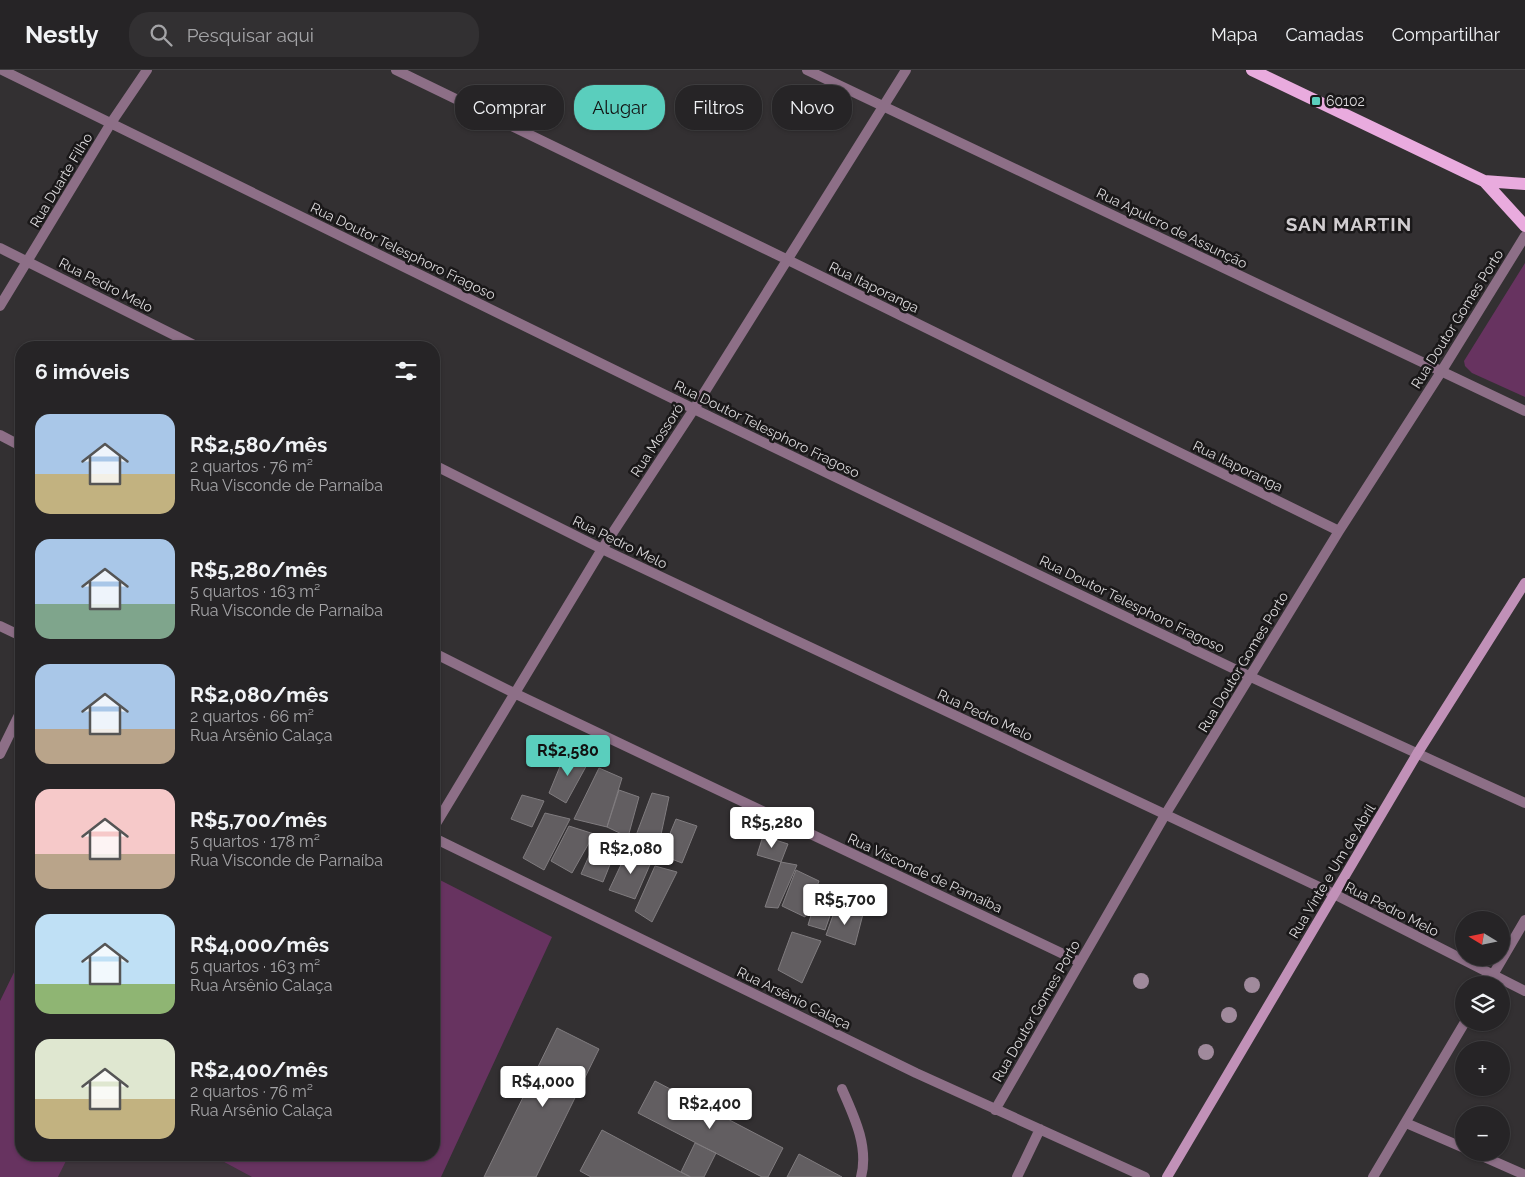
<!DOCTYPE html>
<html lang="pt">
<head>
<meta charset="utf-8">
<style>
  :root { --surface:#262426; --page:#323032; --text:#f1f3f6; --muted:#a4a4a7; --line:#424143; --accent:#5acebd }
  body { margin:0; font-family:Raleway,sans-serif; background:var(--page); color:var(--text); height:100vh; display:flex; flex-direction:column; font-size:19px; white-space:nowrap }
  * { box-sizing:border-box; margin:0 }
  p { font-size:16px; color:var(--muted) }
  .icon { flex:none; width:28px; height:28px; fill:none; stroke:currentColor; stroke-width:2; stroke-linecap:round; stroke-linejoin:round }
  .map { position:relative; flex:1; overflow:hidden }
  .panel { position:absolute; left:15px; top:271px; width:425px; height:820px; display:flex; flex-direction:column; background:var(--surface); border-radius:20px; box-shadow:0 1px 4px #0004,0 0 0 1px var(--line) }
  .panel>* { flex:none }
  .banner { position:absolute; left:455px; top:15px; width:475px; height:45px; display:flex; gap:10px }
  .needle { width:32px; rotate:280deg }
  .buttons { position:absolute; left:1455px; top:841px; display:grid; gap:10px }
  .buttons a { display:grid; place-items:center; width:55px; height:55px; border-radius:50%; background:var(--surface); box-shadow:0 1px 4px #0004,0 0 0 1px var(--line); font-size:25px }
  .price { position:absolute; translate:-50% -42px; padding:0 11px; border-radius:5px; background:#fff; color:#222; font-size:16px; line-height:32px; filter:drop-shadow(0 1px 2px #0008) }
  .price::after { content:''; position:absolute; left:50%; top:30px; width:15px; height:11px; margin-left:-8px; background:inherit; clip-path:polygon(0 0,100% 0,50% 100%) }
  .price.selected { background:var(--accent); color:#111 }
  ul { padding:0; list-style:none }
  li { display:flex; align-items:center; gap:15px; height:125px; padding:0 20px }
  li span { display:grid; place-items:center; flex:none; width:140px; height:100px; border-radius:15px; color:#555 }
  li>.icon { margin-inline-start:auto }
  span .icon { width:60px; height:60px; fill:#fffc; stroke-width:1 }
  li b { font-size:21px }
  h2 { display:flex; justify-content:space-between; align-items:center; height:60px; padding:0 20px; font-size:21px }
  .pill { padding:0 18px; border-radius:20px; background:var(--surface); box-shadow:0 1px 4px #0004,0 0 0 1px var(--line); font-size:18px; line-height:45px }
  .pill.selected { background:var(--accent); color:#111 }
  header { display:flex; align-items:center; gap:30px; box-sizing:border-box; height:70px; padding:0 25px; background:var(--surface); border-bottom:1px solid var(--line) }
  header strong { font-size:24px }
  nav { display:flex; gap:28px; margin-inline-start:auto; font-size:18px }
  .search { width:350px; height:45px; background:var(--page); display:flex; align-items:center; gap:12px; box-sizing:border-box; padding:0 18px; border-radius:20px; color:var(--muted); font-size:19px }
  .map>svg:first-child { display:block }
</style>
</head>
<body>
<header>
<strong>Nestly</strong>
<div class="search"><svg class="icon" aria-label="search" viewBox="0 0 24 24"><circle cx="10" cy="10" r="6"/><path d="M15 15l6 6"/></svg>Pesquisar aqui</div>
<nav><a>Mapa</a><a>Camadas</a><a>Compartilhar</a></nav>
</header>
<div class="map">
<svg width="1525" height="1107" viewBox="0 0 1525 1107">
  <rect width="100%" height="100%" fill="#333032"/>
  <!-- built -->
  <path fill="#3e353c" d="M69,1085H211L252,1107H58Z"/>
  <!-- green -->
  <path fill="#673360" d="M1525,193V327L1472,303L1465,296L1464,291Z
    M434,807L552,867L441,1107H252L211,1085H434Z
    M21,888V1085H69L58,1107H0V931Z"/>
  <!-- building -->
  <path fill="#625e61" stroke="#807c7f" d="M566,682L589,691L566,733L549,723Z
    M599,698L622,708L607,757L574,749Z
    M619,720L639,727L628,767L607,757Z
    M652,723L669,727L656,788L632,776Z
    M522,725L544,731L532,757L511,749Z
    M545,743L570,749L544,800L523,788Z
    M676,749L697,756L682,793L661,785Z
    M569,756L594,764L572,803L551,791Z
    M763,766L788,774L781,792L757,785Z
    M596,770L617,777L603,812L581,804Z
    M627,782L652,790L635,829L609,820Z
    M781,792L797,795L778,838L765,837Z
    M655,796L677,802L652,852L635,841Z
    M796,800L819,811L805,847L782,836Z
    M820,816L839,820L825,860L808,855Z
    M836,837L863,844L855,875L826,865Z
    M792,862L821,871L802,913L778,900Z
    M557,958L599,979L536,1107H484Z
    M655,1011L783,1078L768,1107H762L638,1043Z
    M602,1060L690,1107H591L580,1101Z
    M695,1073L716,1083L704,1107H691L681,1102Z
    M799,1084L842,1107H787Z"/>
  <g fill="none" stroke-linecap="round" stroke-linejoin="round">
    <!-- lane -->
    <path stroke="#8d6f87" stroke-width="10" d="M842,1019C854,1046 869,1077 861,1107"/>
    <!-- street -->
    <path stroke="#8d6f87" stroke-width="10" d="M2,0L694,339L1251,607L1525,733
      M396,0L788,190L1339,461
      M807,0L1525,341
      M0,178L200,278
      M0,236L111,53L147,0
      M0,365L21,376
      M434,395L602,479L1334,824L1525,921
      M0,556L21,566
      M434,583L514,623L1080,892
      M0,684L21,641
      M434,757L602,479L694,339L906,0
      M434,768L916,1003L1145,1107
      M1487,915L1525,850
      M995,1040L1165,745L1339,461L1441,302L1525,166
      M1406,1053L1464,1078
      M1473,1082L1525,1105
      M1017,1107L1040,1059
      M1373,1107L1465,952"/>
    <!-- secondary -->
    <path stroke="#c191b8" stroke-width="10" d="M1167,1107L1417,684L1525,513"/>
    <!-- primary -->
    <path stroke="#e9abde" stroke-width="12" d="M1252,0L1484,111L1525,156
      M1484,111L1525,114"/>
  </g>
  <!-- trees -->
  <g fill="#a08a9c">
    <circle cx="1141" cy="911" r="8"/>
    <circle cx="1252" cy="915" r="8"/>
    <circle cx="1229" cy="945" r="8"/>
    <circle cx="1206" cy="982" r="8"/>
  </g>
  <!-- markers -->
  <rect fill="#5acebd" stroke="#1a1819" stroke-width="2" x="1311" y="26" width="10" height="10" rx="2.5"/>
  <g text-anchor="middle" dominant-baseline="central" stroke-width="5" stroke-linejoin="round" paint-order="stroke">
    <!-- poi labels -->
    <g font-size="14" fill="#dcdadc" stroke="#1a1819" text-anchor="start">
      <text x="1326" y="31">60102</text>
    </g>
    <!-- street labels -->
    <g font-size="14" fill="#dcdadc" stroke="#1a1819">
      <text transform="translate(61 110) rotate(-59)">Rua Duarte Filho</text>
      <text transform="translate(1172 158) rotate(26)">Rua Apulcro de Assunção</text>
      <text transform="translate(403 181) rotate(26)">Rua Doutor Telesphoro Fragoso</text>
      <text transform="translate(106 215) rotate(27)">Rua Pedro Melo</text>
      <text transform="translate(874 217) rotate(26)">Rua Itaporanga</text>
      <text transform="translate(1457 249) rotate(-58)">Rua Doutor Gomes Porto</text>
      <text transform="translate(767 359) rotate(26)">Rua Doutor Telesphoro Fragoso</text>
      <text transform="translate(657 370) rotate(-57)">Rua Mossoró</text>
      <text transform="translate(1238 396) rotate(26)">Rua Itaporanga</text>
      <text transform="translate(620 472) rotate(26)">Rua Pedro Melo</text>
      <text transform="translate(1132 534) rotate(26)">Rua Doutor Telesphoro Fragoso</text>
      <text transform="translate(1243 592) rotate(-59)">Rua Doutor Gomes Porto</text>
      <text transform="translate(985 645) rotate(25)">Rua Pedro Melo</text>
      <text transform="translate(1332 801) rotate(-59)">Rua Vinte e Um de Abril</text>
      <text transform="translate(925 803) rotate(25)">Rua Visconde de Parnaíba</text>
      <text transform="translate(1392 839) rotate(27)">Rua Pedro Melo</text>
      <text transform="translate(794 928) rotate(26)">Rua Arsênio Calaça</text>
      <text transform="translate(1036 941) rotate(-60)">Rua Doutor Gomes Porto</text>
    </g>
    <!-- district labels -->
    <g font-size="19" font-weight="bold" letter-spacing="1" fill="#d1cdd0" stroke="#1a1819">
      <text x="1349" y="154">SAN MARTIN</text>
    </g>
  </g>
</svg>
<div class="buttons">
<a><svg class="needle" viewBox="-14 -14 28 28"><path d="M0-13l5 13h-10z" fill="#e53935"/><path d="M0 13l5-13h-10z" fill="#a4a4a7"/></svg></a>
<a><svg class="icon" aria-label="layers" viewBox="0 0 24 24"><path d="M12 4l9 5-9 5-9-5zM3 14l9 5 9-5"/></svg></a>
<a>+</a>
<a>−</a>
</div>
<b class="price selected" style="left:568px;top:707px">R$2,580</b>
<b class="price" style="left:772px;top:779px">R$5,280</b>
<b class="price" style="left:631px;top:805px">R$2,080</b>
<b class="price" style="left:845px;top:856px">R$5,700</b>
<b class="price" style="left:543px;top:1038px">R$4,000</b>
<b class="price" style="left:710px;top:1060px">R$2,400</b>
<div class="banner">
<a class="pill">Comprar</a>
<a class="pill selected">Alugar</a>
<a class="pill">Filtros</a>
<a class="pill">Novo</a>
</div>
<section class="panel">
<h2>6 imóveis<svg class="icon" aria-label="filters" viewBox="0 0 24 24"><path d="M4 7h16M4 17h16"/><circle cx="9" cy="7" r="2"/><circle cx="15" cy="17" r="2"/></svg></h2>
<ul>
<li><span style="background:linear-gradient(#a9c7e8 60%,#c2b280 0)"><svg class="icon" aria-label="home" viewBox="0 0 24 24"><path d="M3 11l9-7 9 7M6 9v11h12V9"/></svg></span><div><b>R$2,580/mês</b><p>2 quartos · 76 m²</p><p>Rua Visconde de Parnaíba</p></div></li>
<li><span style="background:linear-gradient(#a9c7e8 65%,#7fa58c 0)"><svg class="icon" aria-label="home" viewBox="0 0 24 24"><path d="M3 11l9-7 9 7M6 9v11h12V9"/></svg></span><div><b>R$5,280/mês</b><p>5 quartos · 163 m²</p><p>Rua Visconde de Parnaíba</p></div></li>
<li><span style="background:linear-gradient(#a9c7e8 65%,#b9a48a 0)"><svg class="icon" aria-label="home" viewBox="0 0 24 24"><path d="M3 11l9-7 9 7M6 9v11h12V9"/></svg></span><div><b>R$2,080/mês</b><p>2 quartos · 66 m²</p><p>Rua Arsênio Calaça</p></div></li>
<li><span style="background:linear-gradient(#f6c9c9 65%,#b9a48a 0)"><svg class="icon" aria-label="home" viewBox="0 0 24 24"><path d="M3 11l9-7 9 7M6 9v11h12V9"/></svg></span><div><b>R$5,700/mês</b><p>5 quartos · 178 m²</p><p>Rua Visconde de Parnaíba</p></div></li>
<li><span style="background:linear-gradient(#bfe0f5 70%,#8fb573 0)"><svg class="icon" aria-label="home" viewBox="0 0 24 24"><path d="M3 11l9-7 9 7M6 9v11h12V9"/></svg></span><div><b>R$4,000/mês</b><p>5 quartos · 163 m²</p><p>Rua Arsênio Calaça</p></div></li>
<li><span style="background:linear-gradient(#dfe7d0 60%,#c2b280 0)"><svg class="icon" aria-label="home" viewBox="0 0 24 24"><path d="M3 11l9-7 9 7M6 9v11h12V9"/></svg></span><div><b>R$2,400/mês</b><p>2 quartos · 76 m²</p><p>Rua Arsênio Calaça</p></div></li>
</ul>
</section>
</div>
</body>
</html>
